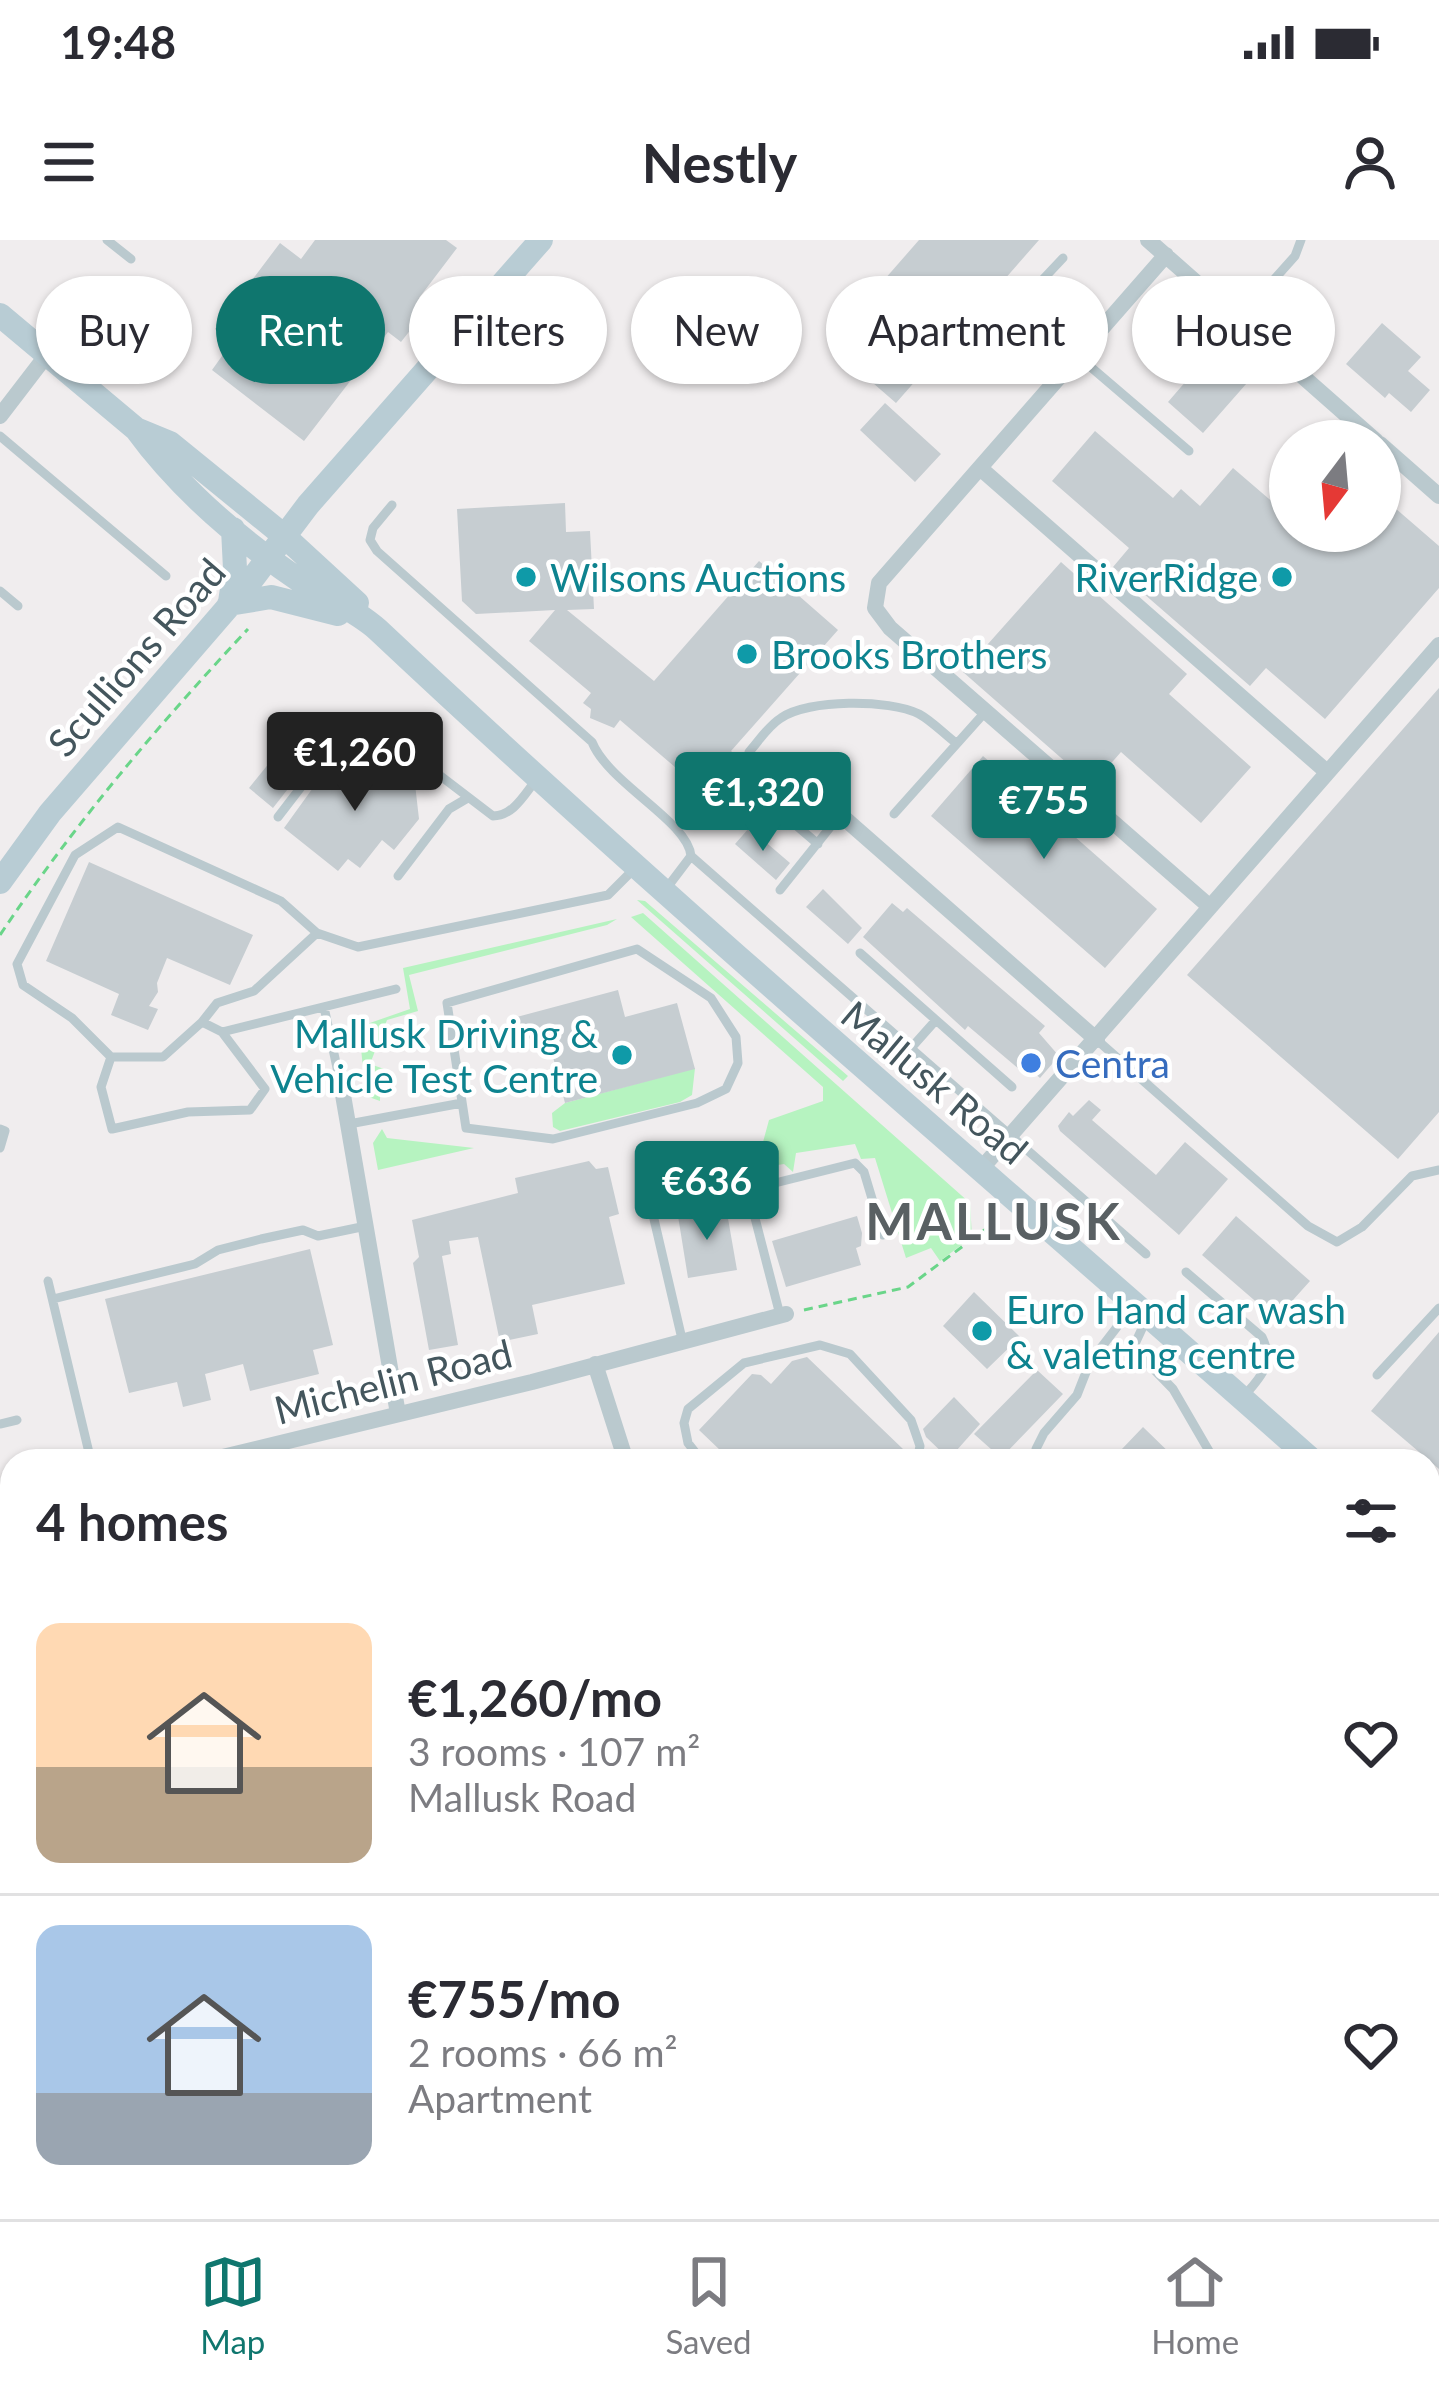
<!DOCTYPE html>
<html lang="en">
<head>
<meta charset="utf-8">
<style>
  :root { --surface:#fff; --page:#f7f7f7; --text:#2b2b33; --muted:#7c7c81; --line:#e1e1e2; --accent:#0f766e }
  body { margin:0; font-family:Lato,sans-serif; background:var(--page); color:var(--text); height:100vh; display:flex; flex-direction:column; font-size:45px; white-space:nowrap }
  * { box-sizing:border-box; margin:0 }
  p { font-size:39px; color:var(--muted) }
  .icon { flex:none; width:66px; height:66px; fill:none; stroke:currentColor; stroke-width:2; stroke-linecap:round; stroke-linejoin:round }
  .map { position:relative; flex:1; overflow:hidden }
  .sheet { position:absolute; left:0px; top:1209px; width:1440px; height:771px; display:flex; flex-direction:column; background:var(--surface); border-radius:36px 36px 0 0; box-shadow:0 3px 9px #0004 }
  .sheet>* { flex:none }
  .banner { position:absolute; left:36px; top:36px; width:1368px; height:108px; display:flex; gap:24px }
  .needle { width:78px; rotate:196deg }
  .tools { position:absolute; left:1269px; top:180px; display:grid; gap:24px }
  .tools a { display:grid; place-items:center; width:132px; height:132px; border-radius:50%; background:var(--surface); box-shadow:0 3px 9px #0004; font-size:60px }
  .price { position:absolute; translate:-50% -102px; padding:0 27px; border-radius:12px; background:var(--accent); color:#fff; font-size:39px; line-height:78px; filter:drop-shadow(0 3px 6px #0008) }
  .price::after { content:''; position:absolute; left:50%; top:72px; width:36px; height:27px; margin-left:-18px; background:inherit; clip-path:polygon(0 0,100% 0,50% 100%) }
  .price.on { background:#222; color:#fff }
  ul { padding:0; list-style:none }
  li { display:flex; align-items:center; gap:36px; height:300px; padding:0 36px }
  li+li { border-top:3px solid var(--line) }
  li span { display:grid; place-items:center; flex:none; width:336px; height:240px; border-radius:24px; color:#555 }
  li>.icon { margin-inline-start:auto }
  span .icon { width:144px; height:144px; fill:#fffc; stroke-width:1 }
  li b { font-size:51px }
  h2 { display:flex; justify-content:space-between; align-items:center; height:144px; padding:0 36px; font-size:51px }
  .chip { padding:0 42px; border-radius:54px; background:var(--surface); box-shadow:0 3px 9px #0004; font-size:42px; line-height:108px }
  .chip.on { background:var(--accent); color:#fff }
  .status { display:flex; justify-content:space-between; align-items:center; height:84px; padding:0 60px; background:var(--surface); direction:ltr }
  .status svg { height:33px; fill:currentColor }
  header { display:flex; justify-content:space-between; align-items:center; height:156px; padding:0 36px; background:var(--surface); font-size:54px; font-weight:700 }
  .dock { display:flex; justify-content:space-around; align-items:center; height:168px; border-top:3px solid var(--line); background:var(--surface); font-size:33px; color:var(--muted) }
  .dock a { display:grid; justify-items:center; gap:6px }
  .dock .on { color:var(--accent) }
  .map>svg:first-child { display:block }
</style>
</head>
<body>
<div class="status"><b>19:48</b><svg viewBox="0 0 49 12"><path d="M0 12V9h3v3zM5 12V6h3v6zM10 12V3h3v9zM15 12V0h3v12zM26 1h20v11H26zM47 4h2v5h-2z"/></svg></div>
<header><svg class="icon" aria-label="menu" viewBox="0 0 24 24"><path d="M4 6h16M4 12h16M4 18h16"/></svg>Nestly<svg class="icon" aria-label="person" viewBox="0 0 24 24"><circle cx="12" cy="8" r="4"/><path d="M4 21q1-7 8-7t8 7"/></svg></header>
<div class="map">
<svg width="1439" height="1979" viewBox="0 0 1439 1979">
  <rect width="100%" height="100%" fill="#f0edee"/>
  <!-- green -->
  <path fill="#b6f3c0" d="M637,660L645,661L848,836L843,841Z
    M643,673L970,963L972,997L940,1021L931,1008L906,1018L875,918L861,919L855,904L796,913L793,932L784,924L739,931L729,906L763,902L769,880L823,861V847L631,677Z
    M617,679L607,685L409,735L418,771L387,780L370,824L384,829L387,849L380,851V861L366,856L360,799L367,784L410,769L403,728Z
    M695,828L692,855L680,862L560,891L553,887L552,873L565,863Z
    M382,889L387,898L474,908L378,930L373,903Z"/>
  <!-- building -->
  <path fill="#c6cdd1" d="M315,0H446L457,8L419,58L429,66L401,102L388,92L304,201L212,130L232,102L215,89L280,3L301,19Z
    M919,0H1039L896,163L828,104Z
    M1382,83L1421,117L1408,131L1430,150L1411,172L1389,153L1385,158L1346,124Z
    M1219,103L1254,135L1203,193L1168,162Z
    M885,163L941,214L915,242L860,190Z
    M1095,191L1173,258L1181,249L1200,266L1233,228L1290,277V291H1380V255L1439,306V348L1325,479L1266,428L1250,446L1113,327L1129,308L1052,241Z
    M565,263L566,292L590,291L594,369L567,370L654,441L759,321L838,390L731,511L773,547L778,542L800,562L793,571L782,562L773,561L769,566L770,574L761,584L732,559L724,569L620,480L614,488L590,478L591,469L583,463L591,453L529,401L555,370L476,374L462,361L457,269Z
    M1061,322L1187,434L1169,454L1251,527L1201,583L1121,512L1092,545L963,432Z
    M1439,448V872L1398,919L1187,735Z
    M300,485L323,504L273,568L249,548Z
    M983,516L1157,669L1105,728L931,576Z
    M333,520L365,546L385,520L415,544L419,579L394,610L382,600L360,628L348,619L338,631L284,588Z
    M749,588L790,623L776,640L735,604Z
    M89,622L253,695L230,745L167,718L157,743L158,752L149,766L158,769L148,790L111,775L119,754L46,721Z
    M823,649L862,688L848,704L806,667Z
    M892,663L903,672L907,668L1045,786L1039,793L1059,816L1040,838L1031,830L1026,835L968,786L965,790L863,697Z
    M618,750L625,777L677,763L695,829L565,863L547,794L519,801L513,778Z
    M1089,860L1101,870L1092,880L1156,935L1185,902L1228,939L1179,995L1060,891L1058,886L1069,872L1073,876Z
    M589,921L596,929L608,927L619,974L609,977L625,1044L532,1065L538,1094L500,1102L478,997L449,1001L451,1014L442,1016L458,1105L429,1110L413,1023L419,1017L412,980L518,953L515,938Z
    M726,967L737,1030L688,1038L678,976Z
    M857,976L862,993L861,1006L856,1008L861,1025L786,1047L772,1001Z
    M1236,976L1310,1041L1276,1079L1202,1015Z
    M310,1009L333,1105L313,1110L319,1134L250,1151L243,1124L205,1134L211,1160L183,1167L177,1142L129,1153L105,1059Z
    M974,1052L1020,1097L987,1129L943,1086Z
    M1439,1092V1229L1371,1171Z
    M807,1117L903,1209L892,1221H713L722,1212L699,1190L752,1134L761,1135L771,1144L792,1121Z
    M1037,1130L1063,1154L1001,1218L974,1194Z
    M954,1157L980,1184L949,1219L926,1197L923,1189Z
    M1143,1187L1178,1221H1133L1121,1210Z"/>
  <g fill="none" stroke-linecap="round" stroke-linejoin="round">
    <!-- path -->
    <path stroke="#6ad589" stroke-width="3" stroke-dasharray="9 6" stroke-linecap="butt" d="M0,695C73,586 158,485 248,389
      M804,1070L908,1047L994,983"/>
    <!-- lane -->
    <path stroke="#bac9ce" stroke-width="9" d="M107,0L131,19
      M1031,52L1063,18
      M1238,80L1295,16L1301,0
      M988,100L1031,52L1088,105
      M1079,117L1189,211
      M0,196L166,336
      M392,265L373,288L370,300L377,311L592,502C609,544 688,581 691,616L666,649
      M0,351L18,366
      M749,512C759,501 768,486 781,478C808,459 889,459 919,474C932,481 944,494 956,503
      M777,569L818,604
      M894,574L987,470
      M278,577L338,499C350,488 363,480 379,489L493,576C513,576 524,555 536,540
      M691,616L1146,1014
      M398,636L449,569L466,559
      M780,650L840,575
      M317,693L254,751L217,763L202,782L163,817H111L72,778L23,745L17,724L75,615L118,587L281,661L317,693L358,707L608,655L635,628
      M637,709L711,758L736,797L738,823L726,849L697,863L553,899L466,888L447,763Z
      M860,713L1012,847
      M324,767L339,837
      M222,792L396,749
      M1097,800L1308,986L1337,1002L1362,987L1412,936L1439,930
      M912,807L936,780
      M111,817L101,847L112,889L188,872L250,870L265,849L222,792L202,782
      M349,884L462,863
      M0,889L5,891L0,908
      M650,962L682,1099
      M1186,1032L1262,1097C1275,1123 1261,1137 1244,1156
      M48,1041L91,1221
      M53,1059L195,1024L218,1010L261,999L303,990L318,996L366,986
      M780,1075L755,978L757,953L767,945L855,923L864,932L883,995
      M1146,1080L1133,1108L1173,1149L1209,1211
      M1377,1135L1439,1068
      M0,1184L17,1180
      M1229,1215L1236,1221
      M702,1221L688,1203L684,1183L688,1169L744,1123L820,1105L850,1114L911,1180L920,1206L917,1221
      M1036,1221V1209L1044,1193L1077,1155L1090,1122L1117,1087
      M0,1278L12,1279
      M0,1388L12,1384
      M0,1441L12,1436
      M1428,1452L1439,1445
      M0,1465L12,1503
      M1428,1660L1439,1671
      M11,1679L12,1678
      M1428,1706L1439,1694
      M0,1726L12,1724
      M1428,1908L1439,1919
      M0,1960L8,1979
      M397,1968L405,1979
      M539,1968L554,1979
      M977,1968L988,1976L995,1968"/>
    <!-- street -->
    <path stroke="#bac9ce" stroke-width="16" d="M1148,0L1376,201
      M1166,15L879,343L875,368L890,388L1209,666
      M0,176L49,112
      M1380,204L1439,256
      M980,228L1327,532
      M787,528L1097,800
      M343,855L398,1174
      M981,929L1439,405
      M595,1124L626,1221
      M206,1221L532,1142L786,1074
      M0,1912L12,1910
      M1413,1968L1427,1979"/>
    <!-- secondary -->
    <path stroke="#b8ccd4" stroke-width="24" d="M0,75L136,189L170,203L283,295L357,363
      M136,189C179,248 241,301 302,342C326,358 356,370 378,390C682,676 1001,944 1313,1221
      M230,362L235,329L233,289
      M229,364L271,357L338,374
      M0,642L50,573L253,338L308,265L541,0
      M1428,1320L1439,1330"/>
  </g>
  <!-- markers -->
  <g fill="#0f9aa8" stroke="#fff" stroke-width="4.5">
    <circle cx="526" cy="337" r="12"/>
    <circle cx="1282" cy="337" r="12"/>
    <circle cx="747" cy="414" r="12"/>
    <circle cx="622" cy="815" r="12"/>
    <circle cx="982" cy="1091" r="12"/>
  </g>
  <circle fill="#3f7fe0" stroke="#fff" stroke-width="4.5" cx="1031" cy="823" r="12"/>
  <g text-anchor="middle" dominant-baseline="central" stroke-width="9" stroke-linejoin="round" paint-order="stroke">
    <!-- culture labels -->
    <g font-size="39" fill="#0d838f" stroke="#fff" text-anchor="start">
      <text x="550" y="337">Wilsons Auctions</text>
      <text x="1258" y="337" text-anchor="end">RiverRidge</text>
      <text x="771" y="414">Brooks Brothers</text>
      <text x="598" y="793" text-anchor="end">Mallusk Driving &amp;<tspan x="598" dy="45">Vehicle Test Centre</tspan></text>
      <text x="1006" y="1069">Euro Hand car wash<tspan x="1006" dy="45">&amp; valeting centre</tspan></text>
    </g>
    <!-- street labels -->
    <g font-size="39" fill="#44565d" stroke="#fff">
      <text transform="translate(136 417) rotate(-49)">Scullions Road</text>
      <text transform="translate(935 842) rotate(40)">Mallusk Road</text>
      <text transform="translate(393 1141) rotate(-14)">Michelin Road</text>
    </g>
    <!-- shop labels -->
    <g font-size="39" fill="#366cbe" stroke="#fff" text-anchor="start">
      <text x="1055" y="823">Centra</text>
    </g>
    <!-- district labels -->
    <g font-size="51" font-weight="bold" letter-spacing="3" fill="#596063" stroke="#fff">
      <text x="994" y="980">MALLUSK</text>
    </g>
  </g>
</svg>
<div class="tools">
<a><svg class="needle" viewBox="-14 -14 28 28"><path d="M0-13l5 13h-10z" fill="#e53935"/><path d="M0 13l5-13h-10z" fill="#7c7c81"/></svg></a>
</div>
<b class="price on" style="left:355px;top:574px">€1,260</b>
<b class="price" style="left:763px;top:614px">€1,320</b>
<b class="price" style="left:1044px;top:622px">€755</b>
<b class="price" style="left:707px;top:1003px">€636</b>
<div class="banner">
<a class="chip">Buy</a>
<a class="chip on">Rent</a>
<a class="chip">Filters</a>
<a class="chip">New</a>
<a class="chip">Apartment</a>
<a class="chip">House</a>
</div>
<section class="sheet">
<h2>4 homes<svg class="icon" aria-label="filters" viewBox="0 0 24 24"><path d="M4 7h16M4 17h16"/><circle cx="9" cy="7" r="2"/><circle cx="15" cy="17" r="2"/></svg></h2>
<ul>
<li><span style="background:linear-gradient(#ffd9b3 60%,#b9a48a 0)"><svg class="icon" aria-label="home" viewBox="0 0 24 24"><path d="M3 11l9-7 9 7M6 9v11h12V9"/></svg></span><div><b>€1,260/mo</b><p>3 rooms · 107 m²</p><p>Mallusk Road</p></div><svg class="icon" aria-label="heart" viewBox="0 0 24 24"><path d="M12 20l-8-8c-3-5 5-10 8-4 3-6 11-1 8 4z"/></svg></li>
<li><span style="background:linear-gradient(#a9c7e8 70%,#9aa5b1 0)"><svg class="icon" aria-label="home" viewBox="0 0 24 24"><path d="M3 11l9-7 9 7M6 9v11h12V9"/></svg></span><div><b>€755/mo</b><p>2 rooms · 66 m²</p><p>Apartment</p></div><svg class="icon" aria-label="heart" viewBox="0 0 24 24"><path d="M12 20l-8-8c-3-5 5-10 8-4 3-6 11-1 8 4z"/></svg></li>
</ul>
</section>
</div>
<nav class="dock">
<a class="on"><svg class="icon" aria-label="map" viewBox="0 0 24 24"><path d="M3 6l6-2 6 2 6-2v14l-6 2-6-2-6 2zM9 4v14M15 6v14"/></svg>Map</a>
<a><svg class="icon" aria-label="saved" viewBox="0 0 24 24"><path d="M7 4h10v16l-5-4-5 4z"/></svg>Saved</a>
<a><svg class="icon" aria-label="home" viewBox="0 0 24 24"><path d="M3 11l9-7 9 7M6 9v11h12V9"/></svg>Home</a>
</nav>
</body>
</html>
